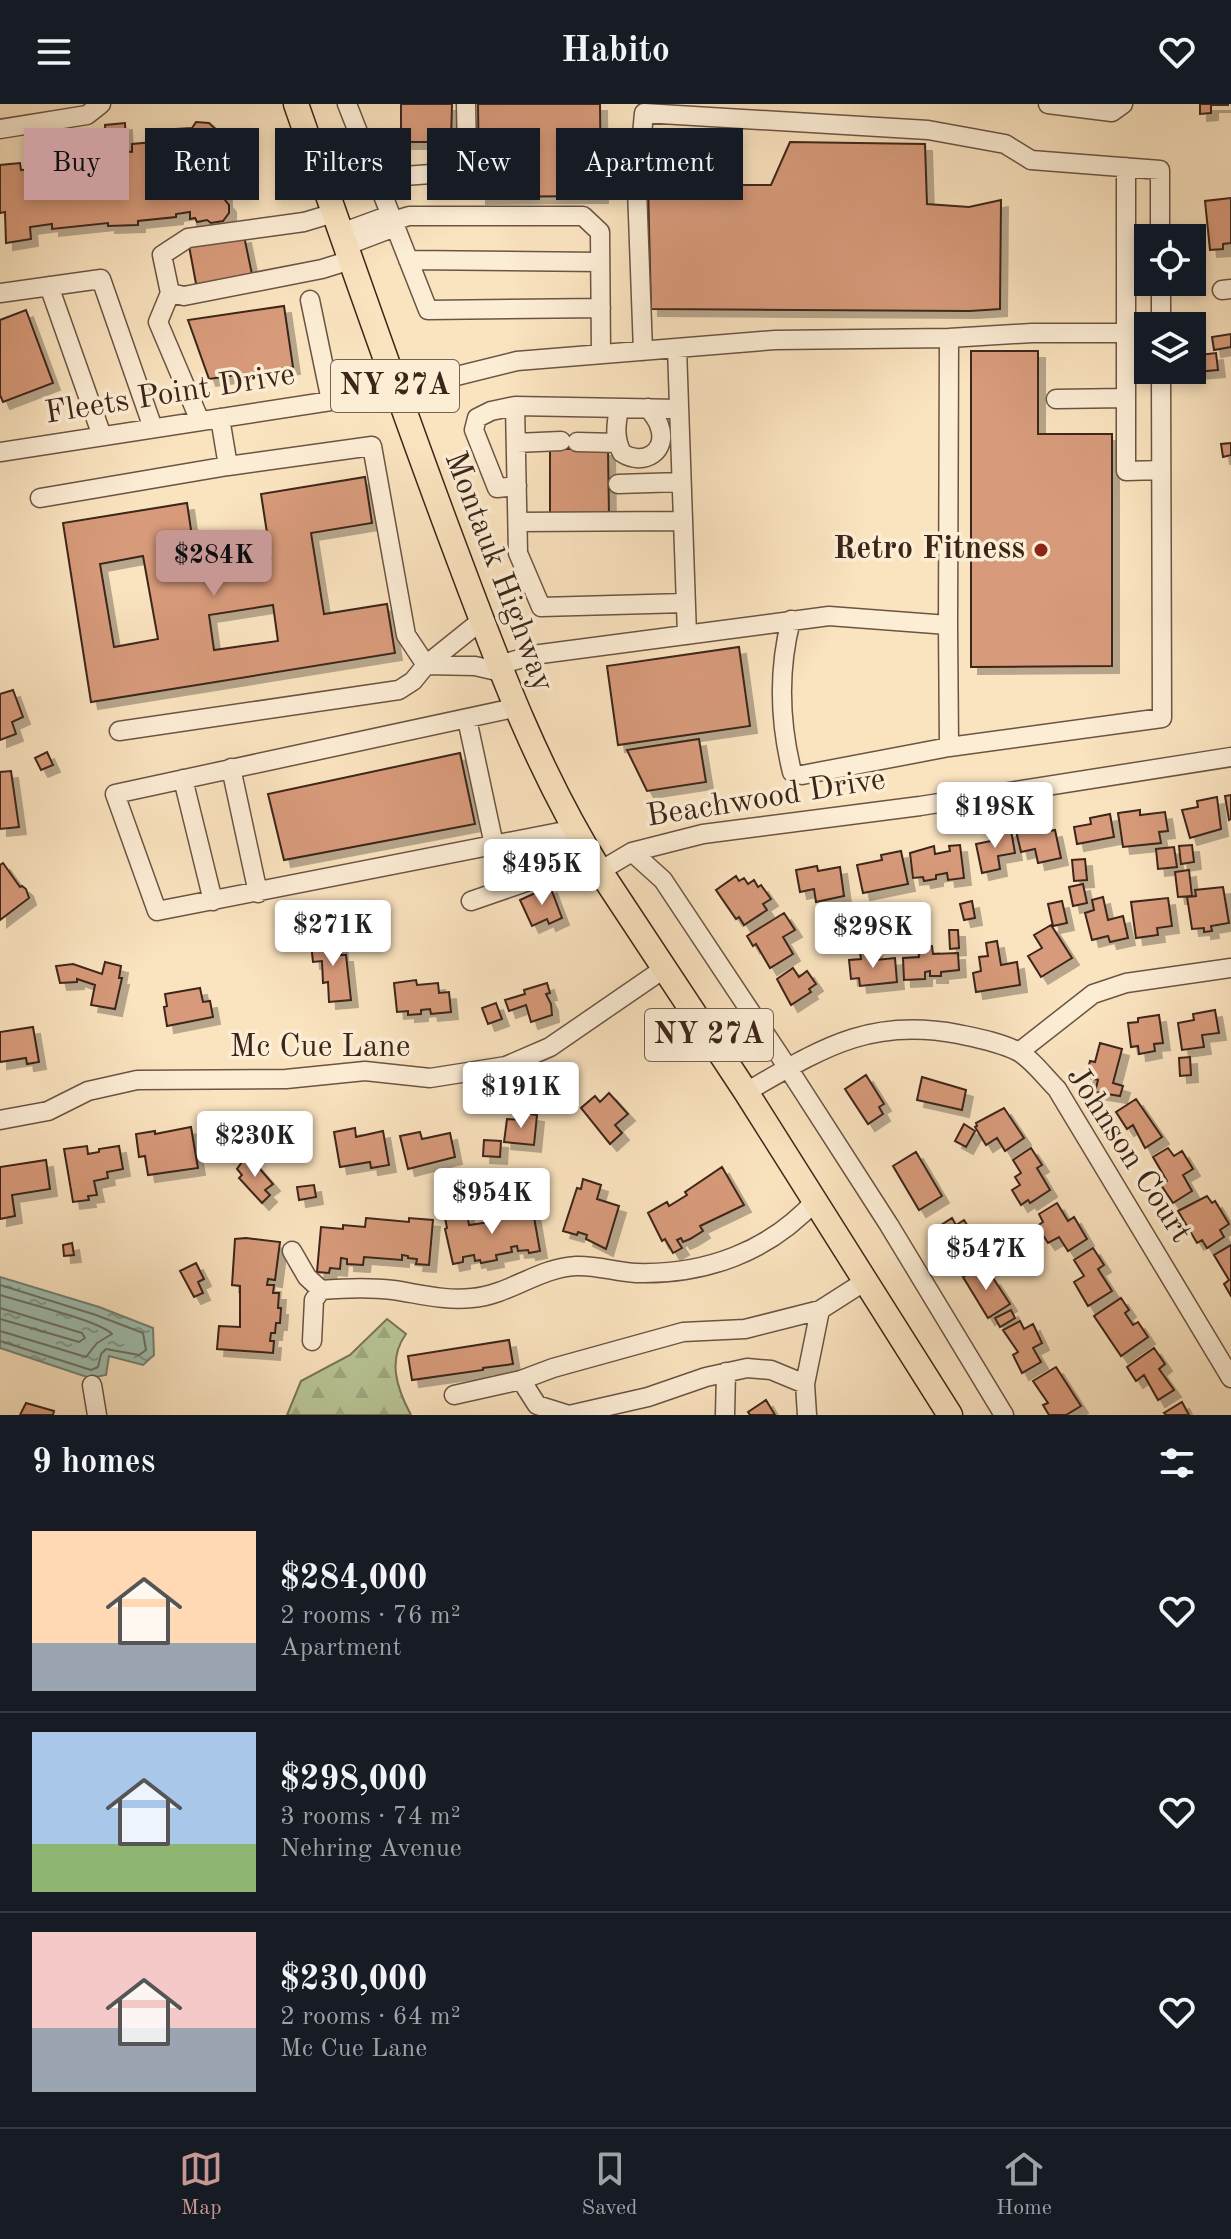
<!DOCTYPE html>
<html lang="en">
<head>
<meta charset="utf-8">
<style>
  :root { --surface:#171b24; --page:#242831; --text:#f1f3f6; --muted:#9ea1a6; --line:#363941; --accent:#c59692 }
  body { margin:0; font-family:"Old Standard TT",serif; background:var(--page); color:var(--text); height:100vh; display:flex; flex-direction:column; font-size:30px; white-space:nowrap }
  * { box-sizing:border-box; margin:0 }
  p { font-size:26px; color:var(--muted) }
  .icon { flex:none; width:44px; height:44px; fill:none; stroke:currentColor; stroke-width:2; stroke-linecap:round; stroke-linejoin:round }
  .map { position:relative; height:1311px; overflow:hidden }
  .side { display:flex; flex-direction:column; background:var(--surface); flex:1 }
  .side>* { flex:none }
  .banner { position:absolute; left:24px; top:24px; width:800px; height:72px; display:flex; gap:16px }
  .tools { position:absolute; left:1134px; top:120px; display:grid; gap:16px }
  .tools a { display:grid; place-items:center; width:72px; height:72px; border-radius:0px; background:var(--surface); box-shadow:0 4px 12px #0003; font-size:40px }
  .price { position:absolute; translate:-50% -68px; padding:0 18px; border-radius:8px; background:#fff; color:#222; font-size:26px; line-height:52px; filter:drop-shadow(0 2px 4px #0008) }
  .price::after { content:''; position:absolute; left:50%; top:48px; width:24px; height:18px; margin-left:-12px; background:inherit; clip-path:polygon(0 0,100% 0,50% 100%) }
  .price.on { background:var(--accent); color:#111 }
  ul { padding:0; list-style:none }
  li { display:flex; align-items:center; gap:24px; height:200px; padding:0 32px }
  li+li { border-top:2px solid var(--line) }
  li span { display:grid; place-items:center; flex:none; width:224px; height:160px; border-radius:0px; color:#555 }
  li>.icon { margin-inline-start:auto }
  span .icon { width:96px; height:96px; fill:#fffc; stroke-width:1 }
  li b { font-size:34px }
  h2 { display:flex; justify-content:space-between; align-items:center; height:96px; padding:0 32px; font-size:34px }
  .tag { padding:0 28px; border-radius:0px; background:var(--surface); box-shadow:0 4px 12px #0003; font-size:28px; line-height:72px }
  .tag.on { background:var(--accent); color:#111 }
  header { display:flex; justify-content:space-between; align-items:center; height:104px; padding:0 32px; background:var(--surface); font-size:36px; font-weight:600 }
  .menu { display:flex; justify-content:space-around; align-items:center; height:112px; border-top:2px solid var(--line); background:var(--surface); font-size:22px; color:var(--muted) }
  .menu a { display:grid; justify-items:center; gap:4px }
  .menu .on { color:var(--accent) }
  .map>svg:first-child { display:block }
</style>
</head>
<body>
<header><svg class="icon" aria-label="menu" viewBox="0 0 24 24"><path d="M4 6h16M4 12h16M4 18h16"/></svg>Habito<svg class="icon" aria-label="heart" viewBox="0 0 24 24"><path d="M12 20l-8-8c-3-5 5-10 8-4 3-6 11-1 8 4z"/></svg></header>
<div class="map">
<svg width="1231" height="1311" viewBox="0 0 1231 1311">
  <defs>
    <pattern id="forest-firs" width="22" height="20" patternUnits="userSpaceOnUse" patternTransform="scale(2)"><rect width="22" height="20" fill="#b9c596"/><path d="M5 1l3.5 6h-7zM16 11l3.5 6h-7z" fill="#a0a981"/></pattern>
    <pattern id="water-ripples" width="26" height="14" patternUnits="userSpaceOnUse" patternTransform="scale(2)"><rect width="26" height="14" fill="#9ebeaf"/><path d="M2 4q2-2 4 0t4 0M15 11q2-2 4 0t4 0" fill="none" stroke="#829a8e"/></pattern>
    <filter id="shadow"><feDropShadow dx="7" dy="7" stdDeviation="0" flood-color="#0004"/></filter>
  </defs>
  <rect width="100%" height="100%" fill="#fae3bf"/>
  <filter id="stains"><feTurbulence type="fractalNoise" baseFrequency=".0025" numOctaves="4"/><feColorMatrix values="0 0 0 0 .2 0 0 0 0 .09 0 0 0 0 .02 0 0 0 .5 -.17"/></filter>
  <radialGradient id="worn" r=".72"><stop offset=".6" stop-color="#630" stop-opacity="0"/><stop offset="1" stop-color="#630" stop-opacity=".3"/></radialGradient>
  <!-- forest -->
  <path fill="url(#forest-firs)" stroke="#7b7558" stroke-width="2" d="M387,1215L406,1230C387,1256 397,1285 411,1311H287L301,1277L350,1251Z"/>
  <!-- water -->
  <path fill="url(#water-ripples)" stroke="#778173" stroke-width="2" d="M0,1173L99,1203L153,1224L154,1251L143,1261L109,1252L106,1271L90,1274L0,1244Z"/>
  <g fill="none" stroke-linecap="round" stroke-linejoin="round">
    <!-- shore -->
    <path stroke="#6e7264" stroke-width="2" d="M0,1181L96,1211L143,1229L146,1246L139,1251L106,1245L101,1250L98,1263L91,1266L0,1237
      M0,1191C22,1198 100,1217 112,1230L97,1239L86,1253L0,1227
      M0,1204L82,1229L85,1234L79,1238L0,1215"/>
  </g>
  <!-- building -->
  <path fill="#d79a7a" stroke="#3d251a" stroke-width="2" fill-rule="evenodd" filter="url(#shadow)" d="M401,0H452L451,38H401Z
    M478,0H600L601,92L479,93Z
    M1200,0H1228V1H1211V9L1200,10Z
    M196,18L209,19L219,28V40L215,44L217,47L224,48L225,96L229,101V109L223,117L211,119L207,116L197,118L195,114L190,115V108L176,110V113L138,117V121L108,122V119L52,125V120L30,123L31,135L6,139L5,108L0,109V61L20,59L21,66L57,64L56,50L63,40L77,39L82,42L102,40V49H111V41H106L105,21L125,19L126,40L122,41L123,47L132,48V40L176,36V25L192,24Z
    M790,38L925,40L927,100L969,103L1001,96L1000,205L970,207L651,205L648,81H771Z
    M1231,94V139L1223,140V145L1210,146L1205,97Z
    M244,132L253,175L197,185L189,142Z
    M284,202L293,263L209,275L188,216Z
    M26,206L53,279L3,298L0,291V216Z
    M1231,230V243L1214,246L1212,233Z
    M971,247H1038V330H1112V562L971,563Z
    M1216,249L1218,266L1195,268L1194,256H1199L1198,251Z
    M1231,339V351L1223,353L1221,340Z
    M550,345H608L609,412H550Z
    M365,373L372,419L311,429L324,510L387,500L395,549L91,598L63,419L187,399L197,466L271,455L261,390ZM143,452L158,535L114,543L100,460ZM273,501L278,537L214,546L209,511Z
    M739,543L750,622L618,641L607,562Z
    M13,586L23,613L12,618L16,630L0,636V590Z
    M699,635L706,678L647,687L627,646Z
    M47,648L53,661L41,666L35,654Z
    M460,649L475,720L284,756L268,690Z
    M11,667L19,723L0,725V668Z
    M1231,691V715L1229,716L1225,692Z
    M1217,693L1221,725L1190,734L1182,706L1198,703L1197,697Z
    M1140,706V711L1165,708L1168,727L1159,728L1161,739L1123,743L1118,709Z
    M1110,710L1114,733L1077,740L1074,723L1091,720L1090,714Z
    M1038,722L1039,729L1055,726L1061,754L1038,759L1035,745L1021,748L1016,727Z
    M1011,726L1015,749L998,752L1000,765L982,769L976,740L991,737L990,730Z
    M960,741L964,774L948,776L947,769L936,771V775L924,777L923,773L913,774L910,749L934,742L935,750L950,747L949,742Z
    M1192,741L1194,758L1181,760L1179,742Z
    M1174,743L1177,763L1158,765L1156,745Z
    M901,747L908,780L863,789L857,761L882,756L881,751Z
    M1085,755L1087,776L1074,777L1072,756Z
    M3,759L20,783L22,782L26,785L29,794L0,816V761Z
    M817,762L818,767L840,763L844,792L816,798L814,785L800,788L796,766Z
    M1189,766L1192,792L1178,793L1175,768Z
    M736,772L739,777L744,774L748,780L754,776L758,783L761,781L771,795L763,800L767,806L744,821L739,813L736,815L716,786Z
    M1083,780L1087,799L1073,802L1069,783Z
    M550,782L562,814L549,820L547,815L532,822L520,796Z
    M1223,783L1229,819L1211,822L1212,827L1204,828V824L1192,825L1187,793L1196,792L1195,786Z
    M1103,793L1108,816L1123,812L1128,834L1110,838L1108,832L1092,836L1085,809L1094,806L1092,796Z
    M1168,794L1172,822L1157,824L1158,831L1136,834L1131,798Z
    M972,797L975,814L964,816L960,800Z
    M1062,797L1067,819L1053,822L1048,800Z
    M784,809L795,826L783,833L793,850L770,864L756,840L753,842L747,832Z
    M1051,821L1072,854L1041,873L1028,852L1042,844L1034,831Z
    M949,826H958L959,844L950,845Z
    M340,832L341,851H346L351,896L329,898L328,878L323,879L322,857L313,858L311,840L320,839V835Z
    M997,837L1001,861L1017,858L1020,881L976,888L973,869L981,867L979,853L988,852L986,839Z
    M932,842L933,850L958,849L959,866L941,868V872H930V867L925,868V875L904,876L903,854L919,853L918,843Z
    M875,846L876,856L895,854L897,878L860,882L859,874L851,875L849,856L861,855L860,848Z
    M105,858L121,862L119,874H122L115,905L91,901L95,881L77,875V878L60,879L56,862L73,860L102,870Z
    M793,864L799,873L807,867L816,880L809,885L811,888L791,901L777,875Z
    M416,876L417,881L438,879L439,889L449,888L451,908L431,910L430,905L421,906V910L408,911V907L397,908L394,879Z
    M547,879L550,889L546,890L551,900L552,911L531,918L526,901L509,907L505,896L525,890L524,886Z
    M200,884L203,898L210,897L213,913L167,922L164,903L167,902L165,890Z
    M496,899L502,915L488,920L482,904Z
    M1215,906L1219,929L1202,931L1204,943L1182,946L1178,919L1194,916L1193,910Z
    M1159,911L1163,939L1154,940L1155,947L1139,950L1138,942L1131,943L1128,919L1138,918V914Z
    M33,923L39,958L27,960L26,954L0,958V928Z
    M1100,939L1122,945L1113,979L1123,982L1120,992L1095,988L1098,976L1086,973L1090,957L1095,958Z
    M1190,953L1191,971L1180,972L1179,954Z
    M866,971L884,1000L879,1003L883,1010L868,1020L845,985Z
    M922,973L966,986L962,1006L917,996Z
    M609,989L628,1010L615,1021L622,1029L610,1040L581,1004L595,992L600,998Z
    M1136,995L1162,1033L1145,1044L1133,1021L1127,1025L1116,1008Z
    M1004,1004L1024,1034L1005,1047L997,1034L986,1041L975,1023L977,1022L976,1019Z
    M524,1009L537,1011L534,1041L504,1038L507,1015L524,1016Z
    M964,1020L975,1027L966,1043L955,1037Z
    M191,1023L198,1064L148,1071L145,1052L139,1053L136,1030L155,1027V1030Z
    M355,1024L356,1033L383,1027L389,1061L371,1064L370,1058L340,1063L334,1028Z
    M420,1028L422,1035L450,1029L455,1053L408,1065L400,1032Z
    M484,1036L501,1037L500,1053L483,1052Z
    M87,1042L88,1050L99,1048V1045L119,1042L123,1065L107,1068L108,1074L94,1077L97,1091L88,1092L89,1096L73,1098L64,1045Z
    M1031,1044L1042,1061L1037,1064L1050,1086L1030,1099L1028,1096L1021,1101L1012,1086L1020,1081L1015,1073L1021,1069L1013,1056Z
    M1168,1044L1174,1052L1182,1047L1193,1065L1183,1071L1192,1087L1173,1099L1161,1081L1167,1077L1153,1053Z
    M916,1048L942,1092L919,1106L893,1062Z
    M244,1055L253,1057L273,1080L265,1086L270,1091L262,1099L239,1074L242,1071L237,1065Z
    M46,1056L50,1085L12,1091L15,1112L0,1115V1063Z
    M722,1063L744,1101L700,1122L703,1127L690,1135L683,1138L681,1134L677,1136L682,1144L673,1149L665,1135L662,1137L648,1109L667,1098L669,1102L687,1091L685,1088Z
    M583,1075L601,1081L597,1095L619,1102L606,1145L586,1135L587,1131L578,1128L577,1131L563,1127L577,1084L581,1085Z
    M314,1081L316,1093L299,1096L297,1083Z
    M1207,1092L1212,1099L1215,1097L1229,1120L1220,1126L1224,1133L1207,1144L1202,1136L1197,1139L1178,1107Z
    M1057,1099L1068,1117L1074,1113L1087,1135L1068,1147L1059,1133L1048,1139L1037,1122L1043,1118L1039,1110Z
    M532,1102L540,1147L529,1149L528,1146L518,1147L517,1142L511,1143L512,1148L496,1151L497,1156L481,1159L480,1156L475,1157L474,1151L463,1153V1158L453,1160L445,1125L447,1124L445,1114L467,1110L469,1121L490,1118L489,1112Z
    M366,1114L409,1118V1114L433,1116L429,1161L416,1160L417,1155L408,1154V1152L402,1151V1156L364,1153L363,1161L347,1160V1155L341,1154L340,1165L330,1164L329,1169L317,1168L321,1123L343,1125V1121L365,1123Z
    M952,1114L956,1121L964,1116L982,1144L961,1157L943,1129L939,1132L935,1125Z
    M246,1134L280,1138L275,1176L268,1175L267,1181H274L273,1189H279L278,1204H281L280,1219H276L275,1229H271L270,1237H274L273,1249L217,1245L219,1222L240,1223V1182L232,1181L235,1135Z
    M72,1139L74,1151L64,1152L63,1141Z
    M1231,1141V1192L1224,1180L1229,1176L1214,1151Z
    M1093,1144L1104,1161L1098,1165L1112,1187L1088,1202L1074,1178L1084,1172L1074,1156Z
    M196,1159L204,1175L198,1178L203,1189L194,1193L180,1167Z
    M981,1162L990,1176L993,1174L1010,1200L988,1214L963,1173Z
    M1121,1194L1129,1206L1125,1209L1133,1221L1138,1218L1148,1233L1121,1252L1094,1212Z
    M1011,1206L1015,1214L1000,1223L995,1214Z
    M1020,1217L1024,1225L1033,1220L1042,1239L1033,1244L1041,1258L1022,1269L1013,1251L1018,1248L1003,1226Z
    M509,1236L513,1260L483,1264V1266L412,1276L408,1252Z
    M1154,1244L1165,1260L1159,1265L1174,1286L1158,1296L1144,1271L1136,1277L1127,1263Z
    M1056,1263L1081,1302L1066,1311H1049L1043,1301L1048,1299L1033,1277Z
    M766,1296L775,1311H750L748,1308Z
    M1182,1298L1189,1311H1166L1164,1309Z
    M26,1299L54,1307L53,1311H20Z"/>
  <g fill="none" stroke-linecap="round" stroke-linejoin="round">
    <defs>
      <path id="minor" d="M347,0L428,206L601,204
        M1048,0L1112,8L1123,0
        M0,25L87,11L101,0
        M1126,63V367L1161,366
        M376,74L459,68L467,50L466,0
        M393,117L409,112H583L600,128L601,250
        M341,129L390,111
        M345,142L395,123
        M408,156L600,158
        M1161,178V222
        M49,182L102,332
        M1222,186L1231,185
        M0,189L101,175L153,324
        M170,189L184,192L322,165L351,156
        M310,196L331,297
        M949,234L1032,229H1126
        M677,244L687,531
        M643,247L637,85L644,9L928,26L1005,40L1031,56L1160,66V134
        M1056,295L1126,294
        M515,302L491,307L477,314L474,326L497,384L517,382
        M619,304C616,321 614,334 622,349C644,363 669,347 659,321C657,315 652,309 648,304
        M679,305L515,302L518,449L541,503L685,499
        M200,317L158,218L170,189L162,151L188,134L304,118L334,109
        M577,338L617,339
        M516,339L561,337
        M0,348L396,287L517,257L775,236L949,234L948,521L829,512L533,551L499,561
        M618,380L681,378
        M40,394L228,362
        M518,418L682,417
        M482,516L426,561L475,562L501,568
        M791,516C778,566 780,619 792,668L802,671L949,643L1162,614L1161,266
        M948,521L949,643
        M514,604L115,690L157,807L575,725
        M467,615L494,741
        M119,627L399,586L413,577L426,561L406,531L372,342L228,362L220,314
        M231,664L258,789
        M183,675L213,797
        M632,748L663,776L788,964L889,1121L1004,1311
        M600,767L632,748L703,730L920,702L1231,653
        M471,797L593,755
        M1019,948L1093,890L1126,879L1231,864
        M746,988C821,945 869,913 958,930C977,934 999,938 1017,947C1031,954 1045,973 1057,985L1231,1274
        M0,1016L48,1007L88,987L137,976L286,975L365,967L430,974L506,962L550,943L665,864
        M292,1147L307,1173L321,1186
        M312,1237L314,1196L321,1186C345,1184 369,1183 393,1186C420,1190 445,1197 472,1194C509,1191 538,1164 576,1162C596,1161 616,1168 636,1169C705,1171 769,1148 816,1096
        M521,1276L537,1301L569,1311L648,1293L706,1273L747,1264L771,1266L805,1280
        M92,1281L97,1311
        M454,1291L521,1276L553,1264L683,1228L745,1225L820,1206L867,1176
        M725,1311L726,1268
        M807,1311L805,1280L820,1206"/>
      <path id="major" d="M296,0C346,143 396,287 449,429C493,546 533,660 600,767L746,988L950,1311"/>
    </defs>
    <!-- minor casing -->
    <use href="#minor" stroke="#6c5443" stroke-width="21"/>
    <!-- major casing -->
    <use href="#major" stroke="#3d251a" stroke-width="27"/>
    <!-- minor -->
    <use href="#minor" stroke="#fcedd5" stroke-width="18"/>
    <!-- major -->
    <use href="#major" stroke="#fae3bf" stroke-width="24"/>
  </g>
  <!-- markers -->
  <circle fill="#8f2418" stroke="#fcedd5" stroke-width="3" cx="1041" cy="446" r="8"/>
  <g text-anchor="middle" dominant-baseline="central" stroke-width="7" stroke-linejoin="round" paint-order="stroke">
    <!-- shield labels -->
    <g fill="#fcedd5" stroke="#766152" stroke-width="2">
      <rect x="331" y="256" width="128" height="52" rx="6"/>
      <rect x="645" y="905" width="128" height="52" rx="6"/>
    </g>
    <g font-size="30" font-weight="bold" fill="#3d251a">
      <text x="395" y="282">NY 27A</text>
      <text x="709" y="931">NY 27A</text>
    </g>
    <!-- street labels -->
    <g font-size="32" fill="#3d251a" stroke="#fcedd5">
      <text transform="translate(170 291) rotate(-9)">Fleets Point Drive</text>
      <text transform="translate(498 468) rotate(69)">Montauk Highway</text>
      <text transform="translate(766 695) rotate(-9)">Beachwood Drive</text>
      <text x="320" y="944">Mc Cue Lane</text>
      <text transform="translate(1128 1051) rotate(57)">Johnson Court</text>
    </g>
    <!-- poi labels -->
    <g font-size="32" font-weight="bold" fill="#3d251a" stroke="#fcedd5" text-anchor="end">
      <text x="1025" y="446">Retro Fitness</text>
    </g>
  </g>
  <rect width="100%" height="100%" filter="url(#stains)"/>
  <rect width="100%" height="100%" fill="url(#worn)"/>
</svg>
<div class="tools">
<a><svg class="icon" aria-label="locate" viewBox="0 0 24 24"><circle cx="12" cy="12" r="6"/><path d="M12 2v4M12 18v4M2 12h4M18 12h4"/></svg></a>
<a><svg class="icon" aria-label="layers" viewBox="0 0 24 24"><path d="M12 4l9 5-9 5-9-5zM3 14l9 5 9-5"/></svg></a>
</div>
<b class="price on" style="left:214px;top:494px">$284K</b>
<b class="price" style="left:995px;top:746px">$198K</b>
<b class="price" style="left:542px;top:803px">$495K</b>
<b class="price" style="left:333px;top:864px">$271K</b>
<b class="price" style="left:873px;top:866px">$298K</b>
<b class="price" style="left:521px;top:1026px">$191K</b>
<b class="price" style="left:255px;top:1075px">$230K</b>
<b class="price" style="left:492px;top:1132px">$954K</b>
<b class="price" style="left:986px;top:1188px">$547K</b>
<div class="banner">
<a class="tag on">Buy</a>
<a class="tag">Rent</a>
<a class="tag">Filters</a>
<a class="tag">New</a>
<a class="tag">Apartment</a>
</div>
</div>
<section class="side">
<h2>9 homes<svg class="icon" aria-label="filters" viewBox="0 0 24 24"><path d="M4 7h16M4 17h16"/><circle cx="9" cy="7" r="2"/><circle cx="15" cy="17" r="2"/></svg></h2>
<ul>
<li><span style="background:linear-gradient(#ffd9b3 70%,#9aa5b1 0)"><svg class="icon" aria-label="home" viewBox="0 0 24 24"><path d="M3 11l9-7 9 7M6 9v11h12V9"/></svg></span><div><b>$284,000</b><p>2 rooms · 76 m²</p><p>Apartment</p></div><svg class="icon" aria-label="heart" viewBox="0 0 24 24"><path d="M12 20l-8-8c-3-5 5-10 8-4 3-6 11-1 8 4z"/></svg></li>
<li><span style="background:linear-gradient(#a9c7e8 70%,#8fb573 0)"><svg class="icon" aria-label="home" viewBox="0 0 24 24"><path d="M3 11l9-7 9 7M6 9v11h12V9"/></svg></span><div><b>$298,000</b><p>3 rooms · 74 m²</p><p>Nehring Avenue</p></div><svg class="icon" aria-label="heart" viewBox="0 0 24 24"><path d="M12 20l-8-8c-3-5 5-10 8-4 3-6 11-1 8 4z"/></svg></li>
<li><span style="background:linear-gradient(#f6c9c9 60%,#9aa5b1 0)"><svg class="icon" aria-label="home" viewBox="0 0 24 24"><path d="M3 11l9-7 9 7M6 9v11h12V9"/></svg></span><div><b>$230,000</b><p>2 rooms · 64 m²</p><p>Mc Cue Lane</p></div><svg class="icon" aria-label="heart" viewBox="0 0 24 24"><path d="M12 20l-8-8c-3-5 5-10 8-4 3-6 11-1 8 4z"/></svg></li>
</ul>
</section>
<nav class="menu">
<a class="on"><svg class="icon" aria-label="map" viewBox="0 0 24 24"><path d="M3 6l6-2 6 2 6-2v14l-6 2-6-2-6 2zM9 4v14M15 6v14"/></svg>Map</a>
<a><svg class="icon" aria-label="saved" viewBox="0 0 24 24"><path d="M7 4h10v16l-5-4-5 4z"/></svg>Saved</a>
<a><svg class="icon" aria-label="home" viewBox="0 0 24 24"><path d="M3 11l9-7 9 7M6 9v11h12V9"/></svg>Home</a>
</nav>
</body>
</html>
